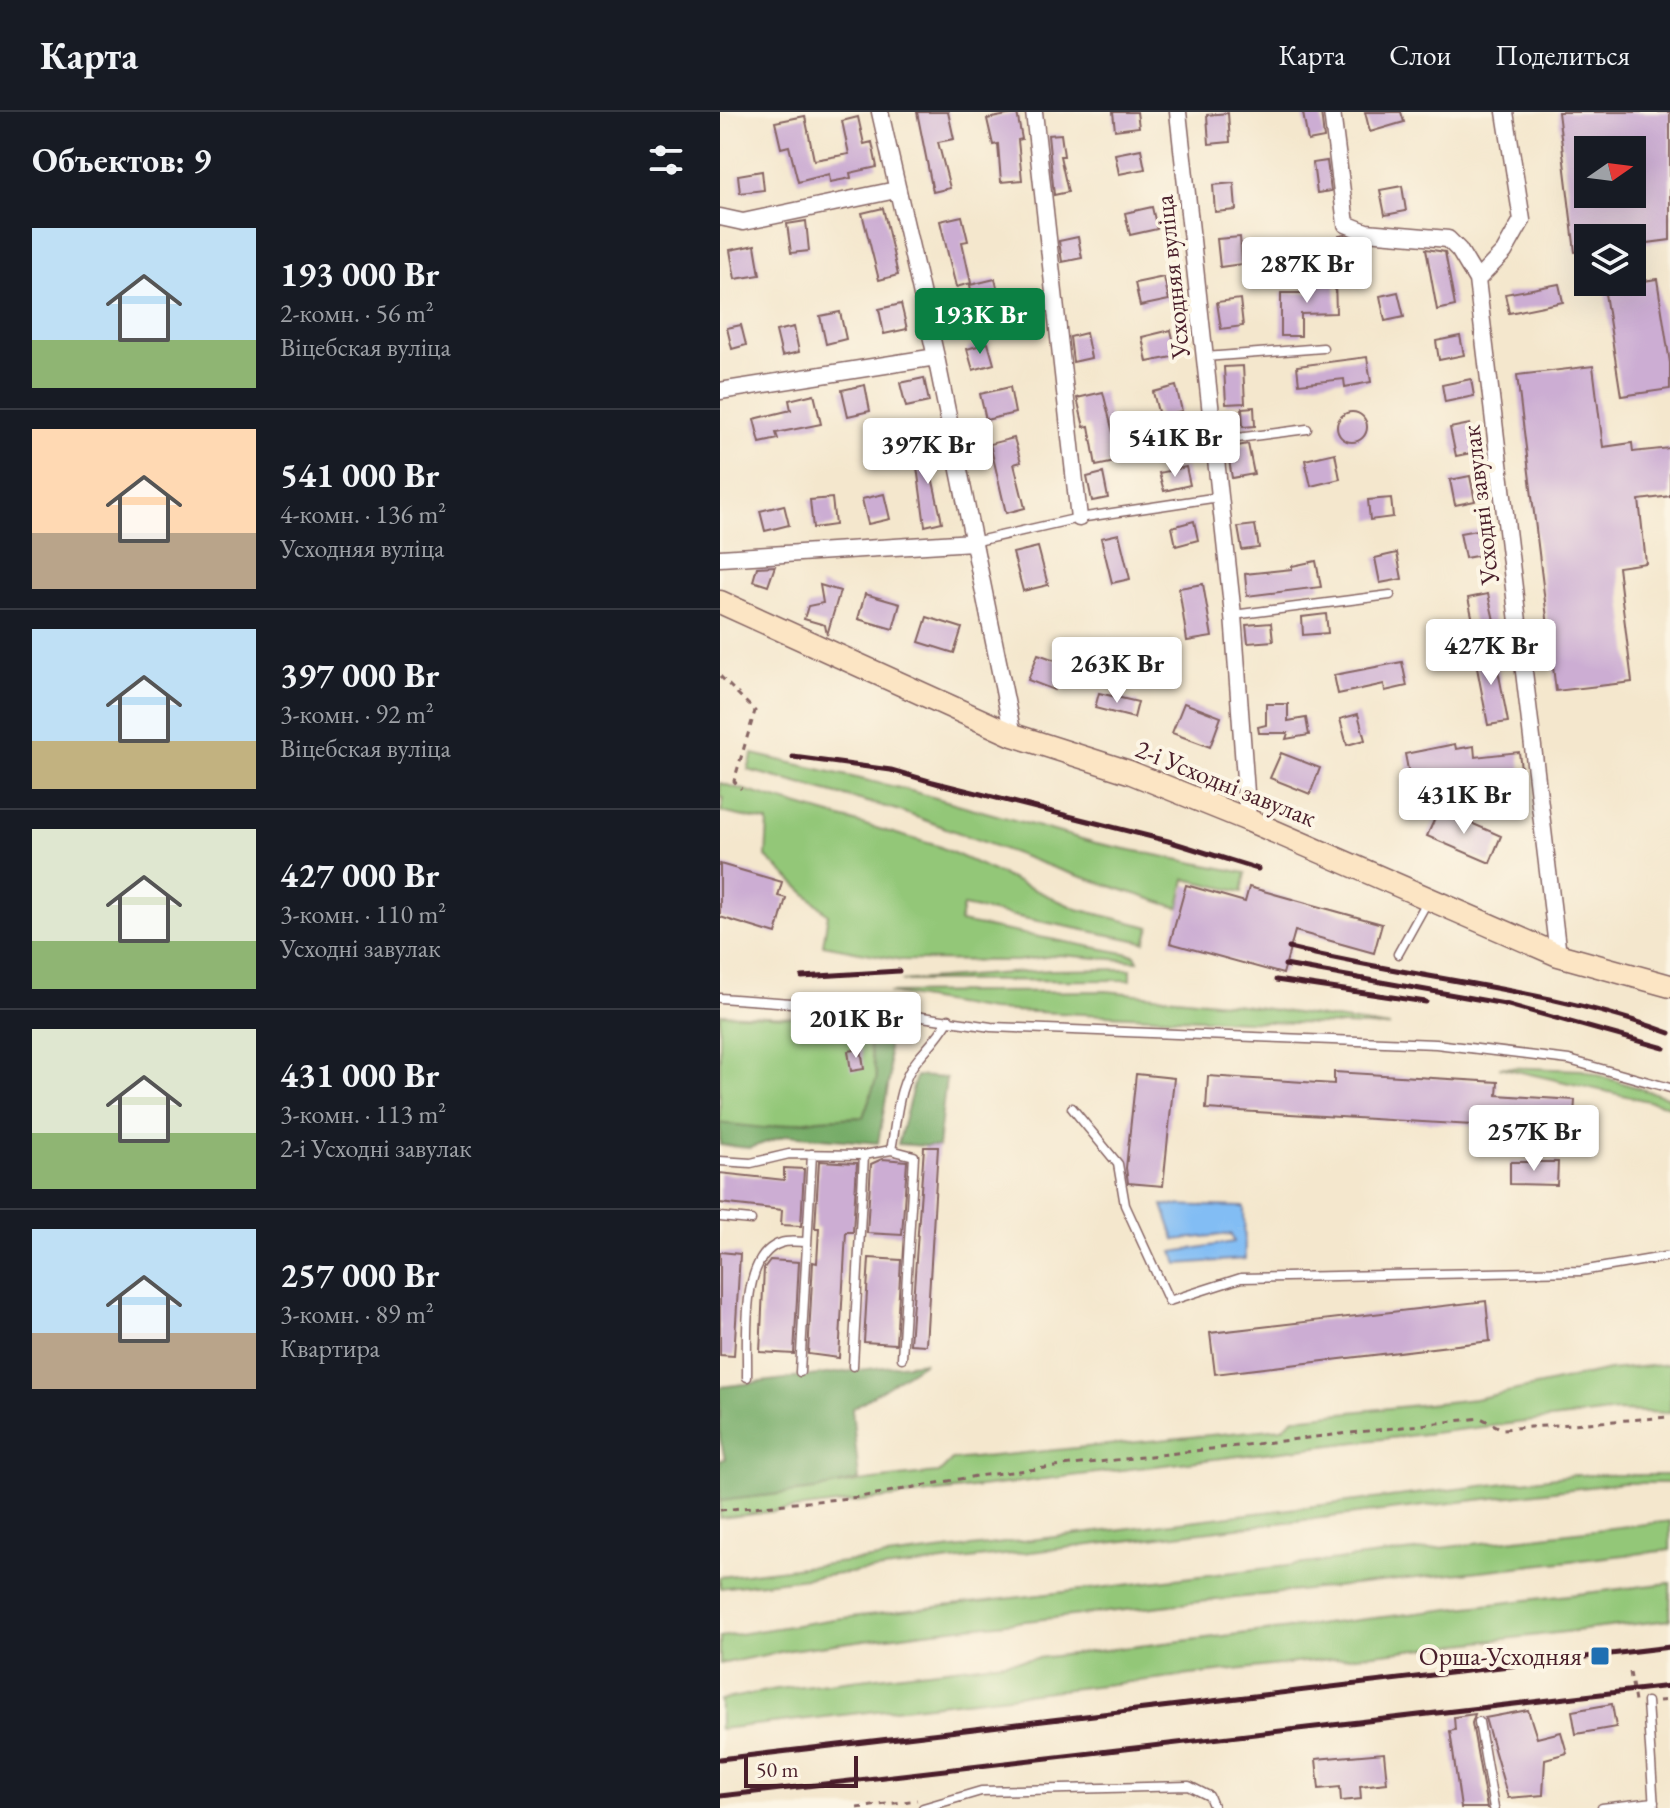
<!DOCTYPE html>
<html lang="ru">
<head>
<meta charset="utf-8">
<style>
  :root { --surface:#171b24; --page:#20242c; --text:#f1f3f6; --muted:#9ea1a6; --line:#363941; --accent:#0b8043 }
  body { margin:0; font-family:"EB Garamond",serif; background:var(--page); color:var(--text); height:100vh; display:flex; flex-direction:column; font-size:30px; white-space:nowrap }
  * { box-sizing:border-box; margin:0 }
  p { font-size:26px; color:var(--muted) }
  .icon { flex:none; width:44px; height:44px; fill:none; stroke:currentColor; stroke-width:2; stroke-linecap:round; stroke-linejoin:round }
  .map { position:relative; flex:1; overflow:hidden }
  .drawer { display:flex; flex-direction:column; background:var(--surface); width:720px }
  .drawer>* { flex:none }
  .needle { width:52px; rotate:76deg }
  .buttons { position:absolute; left:854px; top:24px; display:grid; gap:16px }
  .buttons a { display:grid; place-items:center; width:72px; height:72px; border-radius:0px; background:var(--surface); box-shadow:0 8px 32px #0002; font-size:40px }
  .scale { position:absolute; left:24px; bottom:20px; width:114px; box-sizing:border-box; padding-left:8px; border:4px solid #4a1f2b; border-top:0; font-size:22px; line-height:28px; white-space:nowrap; color:#4a1f2b; -webkit-text-stroke:6px #fcf5e5; paint-order:stroke }
  .price { position:absolute; translate:-50% -68px; padding:0 18px; border-radius:8px; background:#fff; color:#222; font-size:26px; line-height:52px; filter:drop-shadow(0 2px 4px #0008) }
  .price::after { content:''; position:absolute; left:50%; top:48px; width:24px; height:18px; margin-left:-12px; background:inherit; clip-path:polygon(0 0,100% 0,50% 100%) }
  .price.active { background:var(--accent); color:#fff }
  ul { padding:0; list-style:none }
  li { display:flex; align-items:center; gap:24px; height:200px; padding:0 32px }
  li+li { border-top:2px solid var(--line) }
  li span { display:grid; place-items:center; flex:none; width:224px; height:160px; border-radius:0px; color:#555 }
  li>.icon { margin-inline-start:auto }
  span .icon { width:96px; height:96px; fill:#fffc; stroke-width:1 }
  li b { font-size:34px }
  h2 { display:flex; justify-content:space-between; align-items:center; height:96px; padding:0 32px; font-size:34px }
  header { display:flex; align-items:center; gap:48px; box-sizing:border-box; height:112px; padding:0 40px; background:var(--surface); border-bottom:2px solid var(--line) }
  header strong { font-size:38px }
  nav { display:flex; gap:44px; margin-inline-start:auto; font-size:28px }
  main { display:flex; flex:1; min-height:0 }
  .map>svg:first-child { display:block }
</style>
</head>
<body>
<header>
<strong>Карта</strong>
<nav><a>Карта</a><a>Слои</a><a>Поделиться</a></nav>
</header>
<main>
<section class="drawer">
<h2>Объектов: 9<svg class="icon" aria-label="filters" viewBox="0 0 24 24"><path d="M4 7h16M4 17h16"/><circle cx="9" cy="7" r="2"/><circle cx="15" cy="17" r="2"/></svg></h2>
<ul>
<li><span style="background:linear-gradient(#bfe0f5 70%,#8fb573 0)"><svg class="icon" aria-label="home" viewBox="0 0 24 24"><path d="M3 11l9-7 9 7M6 9v11h12V9"/></svg></span><div><b>193 000 Br</b><p>2-комн. · 56 m²</p><p>Віцебская вуліца</p></div></li>
<li><span style="background:linear-gradient(#ffd9b3 65%,#b9a48a 0)"><svg class="icon" aria-label="home" viewBox="0 0 24 24"><path d="M3 11l9-7 9 7M6 9v11h12V9"/></svg></span><div><b>541 000 Br</b><p>4-комн. · 136 m²</p><p>Усходняя вуліца</p></div></li>
<li><span style="background:linear-gradient(#bfe0f5 70%,#c2b280 0)"><svg class="icon" aria-label="home" viewBox="0 0 24 24"><path d="M3 11l9-7 9 7M6 9v11h12V9"/></svg></span><div><b>397 000 Br</b><p>3-комн. · 92 m²</p><p>Віцебская вуліца</p></div></li>
<li><span style="background:linear-gradient(#dfe7d0 70%,#8fb573 0)"><svg class="icon" aria-label="home" viewBox="0 0 24 24"><path d="M3 11l9-7 9 7M6 9v11h12V9"/></svg></span><div><b>427 000 Br</b><p>3-комн. · 110 m²</p><p>Усходні завулак</p></div></li>
<li><span style="background:linear-gradient(#dfe7d0 65%,#8fb573 0)"><svg class="icon" aria-label="home" viewBox="0 0 24 24"><path d="M3 11l9-7 9 7M6 9v11h12V9"/></svg></span><div><b>431 000 Br</b><p>3-комн. · 113 m²</p><p>2-і Усходні завулак</p></div></li>
<li><span style="background:linear-gradient(#bfe0f5 65%,#b9a48a 0)"><svg class="icon" aria-label="home" viewBox="0 0 24 24"><path d="M3 11l9-7 9 7M6 9v11h12V9"/></svg></span><div><b>257 000 Br</b><p>3-комн. · 89 m²</p><p>Квартира</p></div></li>
</ul>
</section>
<div class="map">
<svg width="950" height="1696" viewBox="0 0 950 1696">
  <rect width="100%" height="100%" fill="#fcf5e5"/>
  <filter id="ink" filterUnits="userSpaceOnUse"><feTurbulence type="fractalNoise" baseFrequency=".0125" numOctaves="2"/><feDisplacementMap in="SourceGraphic" scale="16" xChannelSelector="R" yChannelSelector="G"/><feConvolveMatrix kernelMatrix="1 2 1 2 8 2 1 2 1" color-interpolation-filters="sRGB"/></filter>
  <filter id="wash" filterUnits="userSpaceOnUse"><feTurbulence type="fractalNoise" baseFrequency=".006" numOctaves="4" result="noise"/><feDisplacementMap in="SourceGraphic" scale="32" xChannelSelector="R" yChannelSelector="G"/><feGaussianBlur stdDeviation="1.8" result="paint"/><feColorMatrix in="noise" values="0 0 0 0 0 0 0 0 0 0 0 0 0 0 0 0 0 1.4 0 .05"/><feComposite in="paint" operator="in"/></filter>
  <g filter="url(#wash)">
    <rect width="100%" height="100%" fill="#f4e7cd"/>
    <!-- green -->
    <path fill="#93c778" stroke="#6e7352" stroke-width="2" d="M33,642L184,677L376,731L526,761L522,780L465,767L459,796L337,757L177,698L28,658Z
      M0,671L218,734L357,797L430,815L425,830L243,794L240,810L415,843L418,849L339,843L297,849L182,848L103,833L108,802L46,745L48,710L1,700L4,686L0,685Z
      M411,857V868L181,869L331,858Z
      M386,879L515,892L670,915L270,898L169,881Z
      M0,902L166,909L167,924L149,926L157,965L143,1005L99,1007L44,1017L0,1011Z
      M779,955L862,958L950,986V994Z
      M950,1252V1301L898,1299L0,1406V1389C73,1380 145,1367 219,1361L232,1348L562,1316L574,1306L755,1287L889,1258Z
      M854,1363H950V1371H903L0,1476V1465Z
      M950,1409V1438L205,1520L70,1538L0,1552V1525L114,1507Z
      M950,1471V1508L0,1617V1588L57,1577Z"/>
    <!-- forest -->
    <path fill="#76ac68" stroke="#60664a" stroke-width="2" d="M167,924L170,964L158,1031L67,1023L30,1036L0,1033V1011L44,1016L99,1007L143,1005L157,965L148,930Z
      M196,964L226,966L218,1035L178,1032Z
      M205,1250L132,1297L139,1368L95,1378L0,1389V1348L5,1347L0,1326V1275Z"/>
    <!-- water -->
    <path fill="#82bdf4" stroke="#666e90" stroke-width="2" d="M443,1093L524,1095L525,1147L458,1152L453,1140L514,1130L511,1122L455,1128Z"/>
    <g id="blocks">
      <!-- building -->
      <path fill="#ccadd3" fill-rule="evenodd" d="M197,0H228L234,27L218,30L230,76L213,80Z
        M393,0H417L419,15L395,18Z
        M590,0H601L604,26L588,29L583,1Z
        M645,0H681L684,10L650,20Z
        M838,0H950V128L912,133V126H868V139L855,140ZM868,38H912V82H868Z
        M297,1L302,27L298,28L302,68L281,70L278,32L273,33L267,7Z
        M508,1L510,30L489,32L487,3Z
        M85,4L94,48L129,42L122,9L138,5L144,32L152,30L157,55L130,61L131,66L110,70L109,62L78,70L69,34L61,36L55,10Z
        M341,22L344,44H340L348,80L334,83L328,23Z
        M421,37L425,57L399,62L395,42Z
        M607,49L611,79L597,81L593,51Z
        M42,59L44,78L20,81L18,63Z
        M514,71L516,98L495,100L493,73Z
        M682,74L686,99L665,103L660,78Z
        M432,95L437,117L410,123L405,101Z
        M163,96L178,163L159,168L142,101Z
        M242,104L248,129L242,130L251,171L236,175L220,109Z
        M86,109L89,139L71,141L67,112Z
        M625,123L633,126L634,141L620,142L619,124Z
        M358,125L362,146L342,150L339,129Z
        M520,125L522,152L500,155L497,127Z
        M35,133L40,163L15,167L10,138Z
        M706,137L725,140L735,194L717,198Z
        M444,165L449,188L420,194L415,171Z
        M615,166L616,201L581,202V224H561V181H593L592,167Z
        M275,167L280,187L254,193L250,173Z
        M937,167L950,251V277L901,284L884,175Z
        M839,172L843,190L789,201L785,182Z
        M678,180L684,205L665,209L660,184Z
        M520,187L523,214L501,217L497,190Z
        M181,192L187,217L164,222L159,197Z
        M120,200L126,227L106,232L100,204Z
        M21,213L26,233L12,237L7,216Z
        M74,215L79,240L62,244L56,219Z
        M451,218L457,244L427,250L422,225Z
        M366,221L371,246L353,250L350,225Z
        M740,224L744,243L719,248L716,229Z
        M268,231L274,252L253,258L247,237Z
        M647,245L651,270L625,275L624,267L579,272L577,254Z
        M523,254L525,291L506,292L504,255Z
        M873,254L883,335L912,331L913,340L950,336V384L919,388L926,451L898,455L912,570L836,579L797,263Z
        M204,266L209,290L186,295L180,271Z
        M751,267L754,284L725,290L722,273Z
        M145,273L150,299L128,304L122,278Z
        M456,274L462,299L439,304L433,280Z
        M290,275L295,301L266,308L260,282Z
        M383,280L400,349L376,354L369,314L364,315L357,286Z
        M94,282L101,312L56,321L58,327L40,331L34,307L71,298L69,288Z
        M534,295L535,314L523,315L522,296Z
        M617 315a15 15 0 1 1 30 0a15 15 0 1 1-30 0Z
        M475,303L479,320L459,324L455,308Z
        M750,312L756,340L736,344L730,316Z
        M294,326L301,350L294,352L305,396L286,401L270,332Z
        M528,332L534,362L512,366L507,336Z
        M212,336L217,359L211,360L222,410L205,414L195,340Z
        M615,341L620,367L591,374L585,348Z
        M466,355L470,373L444,379L439,361Z
        M383,361L388,386L372,389L367,365Z
        M750,364L755,389L735,393L730,368Z
        M164,382L170,407L148,412L142,387Z
        M112,386L115,413L93,416L90,388Z
        M671,386L673,405L650,408L648,388Z
        M64,393L69,413L45,419L40,399Z
        M474,409L478,428L456,434L452,415Z
        M535,413L539,436L522,438L518,415Z
        M762,417L767,442L745,446L740,421Z
        M399,422L410,467L392,471L381,426Z
        M318,435L328,473L303,479L293,441Z
        M677,441L682,467L660,471L655,446Z
        M596,449L601,475L527,484L525,462L572,457V454Z
        M55,454L48,474L33,469L37,455Z
        M483,472L492,525L467,529L459,476Z
        M100,473L120,479L107,523L105,513L84,507L88,494L103,491Z
        M145,482L180,492L173,517L138,507Z
        M768,482L775,513L755,518L748,486Z
        M606,502L608,521L583,523L582,505Z
        M207,505L242,516L234,541L199,530Z
        M551,511L553,529L528,531L526,513Z
        M774,537L788,610L768,613L754,540Z
        M318,542L344,551L334,578L308,568Z
        M682,550L687,574L665,579L664,572L618,582L614,563Z
        M379,581L418,590L414,606L375,596Z
        M464,591L501,605L490,635L452,621Z
        M546,592H568V609L586,606L589,623L566,627L568,621H539L538,615L546,613Z
        M638,602L645,628L627,633L620,607Z
        M735,632L736,637L754,634L755,645L799,640L802,665L764,670L766,687L748,689L746,663L709,667V670L691,673L685,642Z
        M561,641L600,656L590,682L550,666Z
        M719,697L781,724L770,751L707,724Z
        M0,752L62,770L58,784L66,786L56,822L0,805Z
        M466,773L525,790L529,775L662,812L654,841L575,819L563,862L450,831Z
        M141,937L144,957L131,959L128,939Z
        M614,960L778,970L777,983L855,988L853,1019L486,997L488,964L614,972Z
        M416,962L454,966L443,1074L408,1071L406,1056Z
        M204,1035H218L206,1233L190,1232Z
        M162,1047L187,1049L182,1123L147,1121L151,1052Z
        M99,1049L137,1051L133,1120H126L119,1246L88,1242L93,1150L97,1151L99,1116H95Z
        M790,1050H838L837,1073L790,1072Z
        M64,1056L84,1057L81,1114L61,1113L62,1098L0,1091V1061L64,1068Z
        M0,1140L20,1142L14,1244L0,1243Z
        M149,1146L181,1148L176,1232L144,1230Z
        M50,1148L79,1150L74,1242L40,1240L44,1156Z
        M766,1189L770,1229L495,1262L490,1221Z
        M892,1592L896,1615L856,1622L852,1599Z
        M808,1598L817,1626L841,1620L847,1641L825,1647L823,1683L788,1686L765,1606Z
        M755,1602L752,1611L767,1696H741L730,1619L735,1618L734,1605Z
        M664,1641L667,1671L640,1674L641,1687L621,1689L620,1675L599,1677L596,1647Z"/>
    </g>
  </g>
  <g filter="url(#ink)">
    <use href="#blocks" fill-opacity="0" stroke="#866564" stroke-width="2"/>
    <g fill="none" stroke-linecap="round" stroke-linejoin="round">
      <defs>
        <path id="lane" d="M485,245L603,236
          M494,329L587,317
          M253,430L359,406L499,385
          M513,503L670,483
          M678,842L708,788
          M0,886L140,896L271,915L716,932L849,948L950,976
          M352,996L398,1052L405,1093L449,1189L521,1166L861,1159L950,1144
          M171,1038L194,1044L182,1246
          M0,1049L31,1051L69,1042L144,1043L171,1038C177,1008 177,971 198,947C210,933 220,923 229,907
          M0,1105L31,1108
          M133,1254L144,1043
          M80,1260L92,1042
          M27,1265C28,1228 19,1144 61,1131C68,1128 80,1130 87,1130
          M927,1590L934,1696
          M759,1610L774,1696
          M203,1696L261,1679L469,1674L489,1684L494,1696
          M882,1696L934,1690"/>
        <path id="street" d="M160,0L216,245L293,623
          M314,0L359,406
          M458,0L513,503L528,708
          M612,0L626,112L646,120L728,127L739,138L757,168
          M785,0L802,108L784,140L757,168L838,843
          M0,105L23,110L176,78
          M0,279L216,245
          M0,446L253,430"/>
        <path id="secondary" d="M0,490L293,623L409,660L528,708L838,843L950,874"/>
      </defs>
      <!-- lane casing -->
      <use href="#lane" stroke="#866564" stroke-width="11"/>
      <!-- street casing -->
      <use href="#street" stroke="#866564" stroke-width="19"/>
      <!-- secondary casing -->
      <use href="#secondary" stroke="#866564" stroke-width="25"/>
      <!-- path -->
      <path stroke="#866564" stroke-width="3" stroke-dasharray="6 6" stroke-linecap="butt" d="M0,564L35,599L14,669L21,677
        M0,1398L140,1385L256,1364L761,1306L782,1317L950,1305
        M910,1560L915,1590
        M939,1589L950,1588
        M137,1696L197,1688"/>
      <!-- lane -->
      <use href="#lane" stroke="#fff" stroke-width="8"/>
      <!-- street -->
      <use href="#street" stroke="#fff" stroke-width="16"/>
      <!-- secondary -->
      <use href="#secondary" stroke="#fce5c4" stroke-width="22"/>
      <!-- rail -->
      <path stroke="#4a1f2b" stroke-width="5" d="M73,645L171,658L223,673
        M213,670L448,729L538,757
        M569,836C695,867 828,876 950,921
        M565,853L785,892L944,936
        M82,865L179,859
        M556,868L706,890
        M0,1647L950,1535
        M0,1684L950,1574"/>
    </g>
  </g>
  <!-- markers -->
  <rect fill="#1f6fb2" stroke="#fcf5e5" stroke-width="3" x="870" y="1534" width="20" height="20" rx="4"/>
  <g text-anchor="middle" dominant-baseline="central" stroke-width="8" stroke-linejoin="round" paint-order="stroke">
    <!-- street labels -->
    <g font-size="26" fill="#4a1f2b" stroke="#fcf5e5">
      <text transform="translate(452 165) rotate(-96)">Усходняя вуліца</text>
      <text transform="translate(760 393) rotate(-97)">Усходні завулак</text>
      <text transform="translate(506 671) rotate(22)">2-і Усходні завулак</text>
    </g>
    <!-- poi labels -->
    <g font-size="26" fill="#4a1f2b" stroke="#fcf5e5" text-anchor="end">
      <text x="862" y="1544">Орша-Усходняя</text>
    </g>
  </g>
</svg>
<div class="buttons">
<a><svg class="needle" viewBox="-14 -14 28 28"><path d="M0-13l5 13h-10z" fill="#e53935"/><path d="M0 13l5-13h-10z" fill="#9ea1a6"/></svg></a>
<a><svg class="icon" aria-label="layers" viewBox="0 0 24 24"><path d="M12 4l9 5-9 5-9-5zM3 14l9 5 9-5"/></svg></a>
</div>
<div class="scale">50 m</div>
<b class="price" style="left:587px;top:193px">287K Br</b>
<b class="price active" style="left:260px;top:244px">193K Br</b>
<b class="price" style="left:455px;top:367px">541K Br</b>
<b class="price" style="left:208px;top:374px">397K Br</b>
<b class="price" style="left:771px;top:575px">427K Br</b>
<b class="price" style="left:397px;top:593px">263K Br</b>
<b class="price" style="left:744px;top:724px">431K Br</b>
<b class="price" style="left:136px;top:948px">201K Br</b>
<b class="price" style="left:814px;top:1061px">257K Br</b>
</div>
</main>
</body>
</html>
